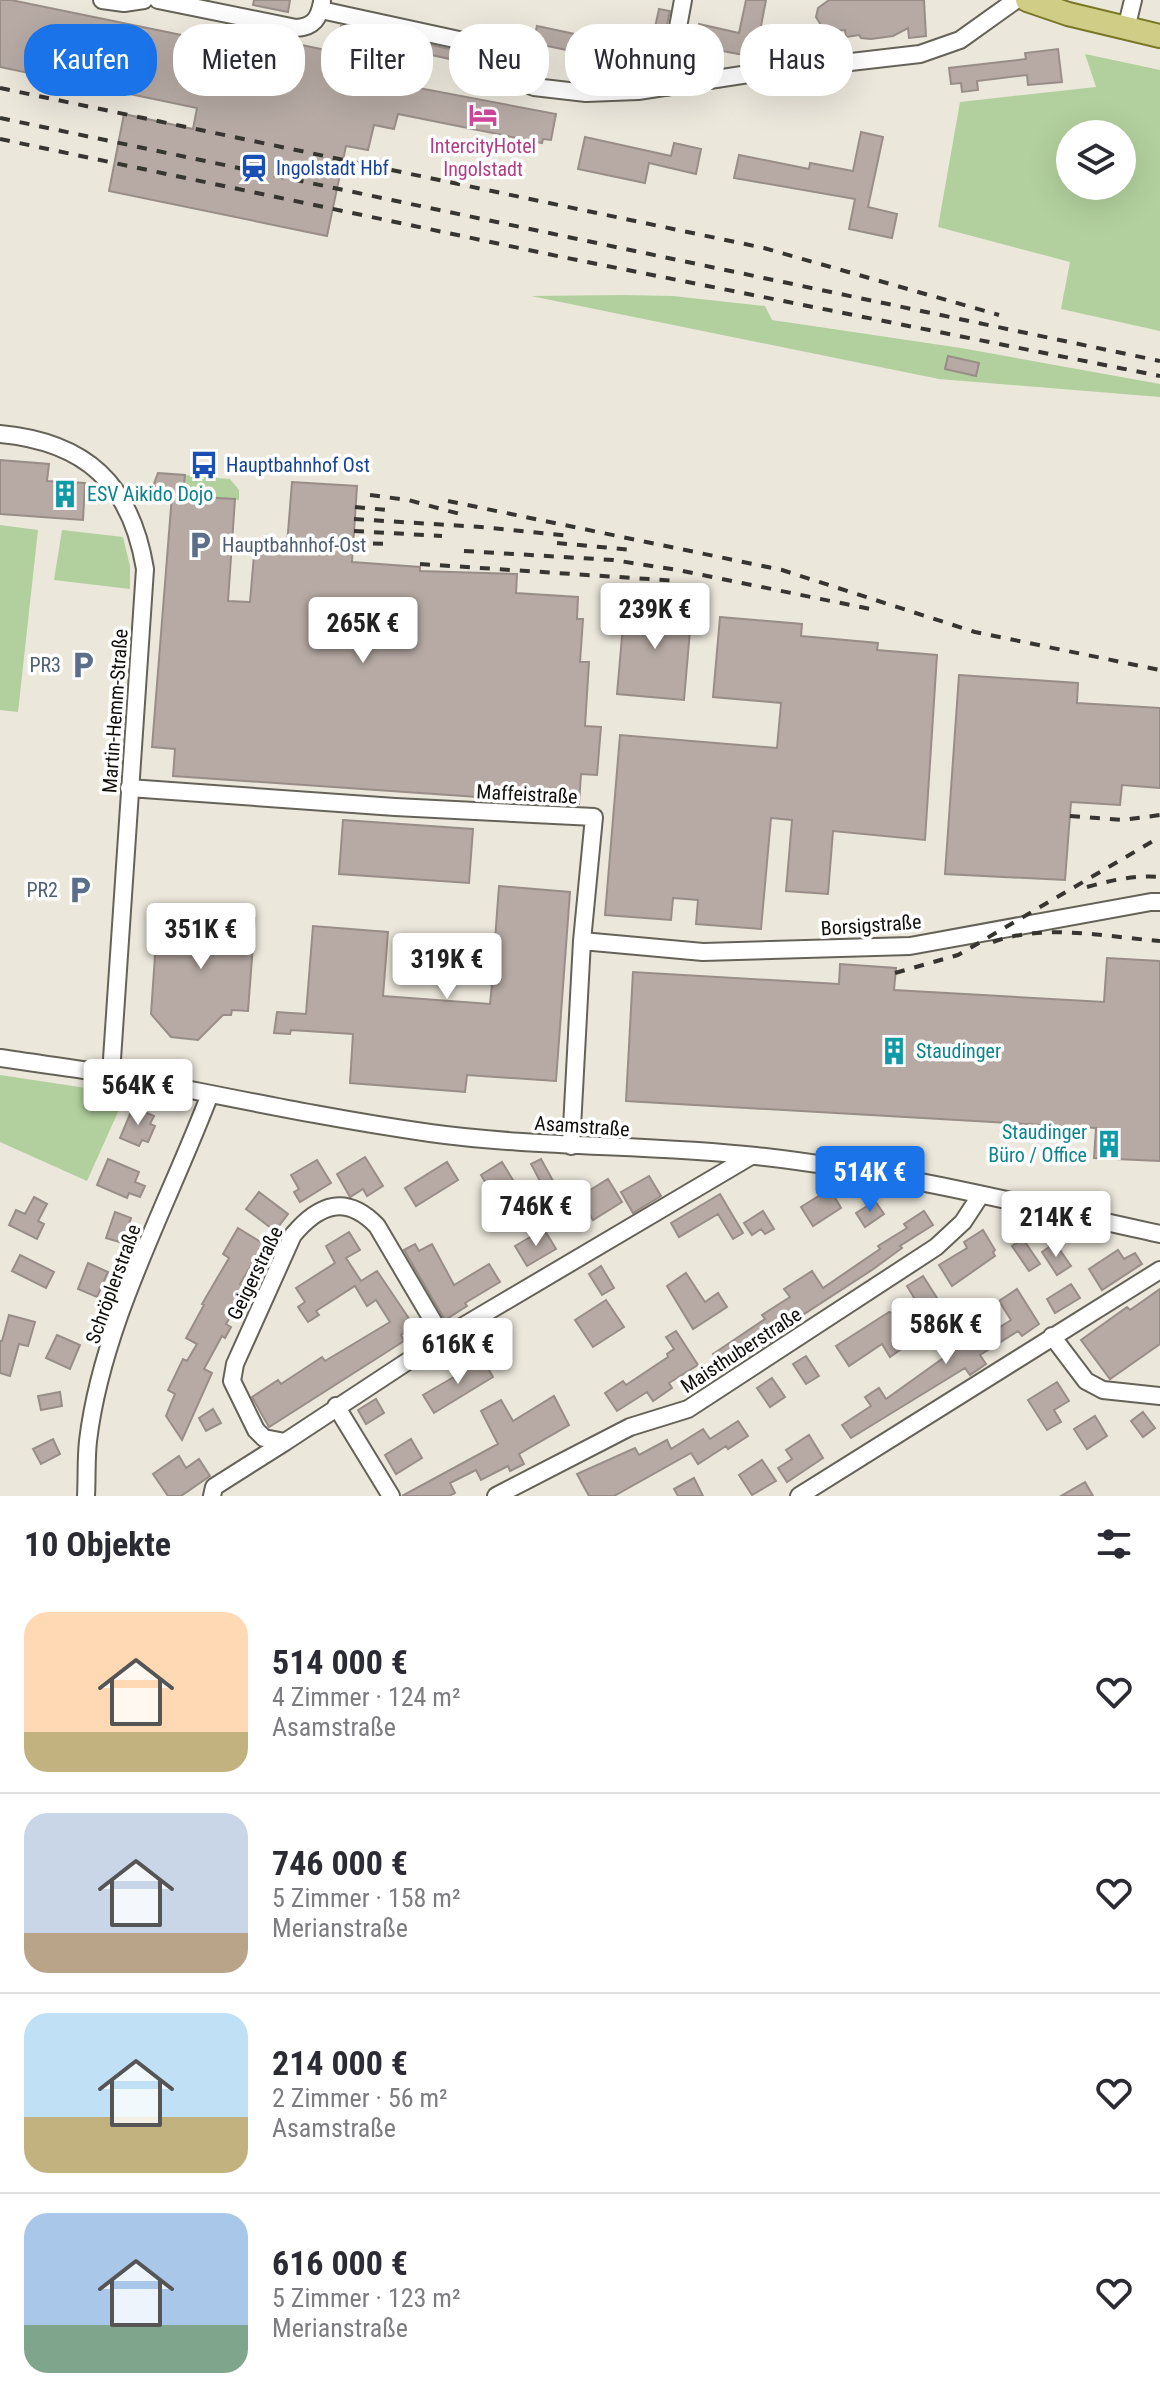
<!DOCTYPE html>
<html lang="de">
<head>
<meta charset="utf-8">
<style>
  :root { --surface:#fff; --page:#f2f2f3; --text:#2b2b33; --muted:#7c7c81; --line:#e1e1e2; --accent:#1a73e8 }
  body { margin:0; font-family:"Roboto Condensed",sans-serif; background:var(--page); color:var(--text); height:100vh; display:flex; flex-direction:column; font-size:30px; white-space:nowrap }
  * { box-sizing:border-box; margin:0 }
  p { font-size:26px; color:var(--muted) }
  .icon { flex:none; width:44px; height:44px; fill:none; stroke:currentColor; stroke-width:2; stroke-linecap:round; stroke-linejoin:round }
  .map { position:relative; height:1496px; overflow:hidden }
  .sheet { display:flex; flex-direction:column; background:var(--surface); flex:1 }
  .sheet>* { flex:none }
  .banner { position:absolute; left:24px; top:24px; width:1112px; height:72px; display:flex; gap:16px }
  .tools { position:absolute; left:1056px; top:120px; display:grid; gap:16px }
  .tools a { display:grid; place-items:center; width:80px; height:80px; border-radius:50%; background:var(--surface); box-shadow:0 8px 32px #0002; font-size:40px }
  .price { position:absolute; translate:-50% -68px; padding:0 18px; border-radius:8px; background:#fff; color:#222; font-size:26px; line-height:52px; filter:drop-shadow(0 2px 4px #0008) }
  .price::after { content:''; position:absolute; left:50%; top:48px; width:24px; height:18px; margin-left:-12px; background:inherit; clip-path:polygon(0 0,100% 0,50% 100%) }
  .price.active { background:var(--accent); color:#fff }
  ul { padding:0; list-style:none }
  li { display:flex; align-items:center; gap:24px; height:200px; padding:0 24px }
  li+li { border-top:2px solid var(--line) }
  li span { display:grid; place-items:center; flex:none; width:224px; height:160px; border-radius:24px; color:#555 }
  li>.icon { margin-inline-start:auto }
  span .icon { width:96px; height:96px; fill:#fffc; stroke-width:1 }
  li b { font-size:34px }
  h2 { display:flex; justify-content:space-between; align-items:center; height:96px; padding:0 24px; font-size:34px }
  .tag { padding:0 28px; border-radius:32px; background:var(--surface); box-shadow:0 8px 32px #0002; font-size:28px; line-height:72px }
  .tag.active { background:var(--accent); color:#fff }
  .map>svg:first-child { display:block }
</style>
</head>
<body>
<div class="map">
<svg width="1160" height="1496" viewBox="0 0 1160 1496">
  <rect width="100%" height="100%" fill="#ebe7db"/>
  <!-- green -->
  <path fill="#b2d09d" fill-rule="evenodd" d="M1085,54L1160,70V331L1061,309L1070,262L938,227L960,102L1096,87ZM1070,134H1122V186H1070Z
    M623,295L673,296L765,306L772,320L961,348L1160,384V397L939,379L531,296Z
    M185,475L196,476V479H204V477L230,479L239,490V500L183,496Z
    M0,525L38,530L18,712L0,710Z
    M62,530L123,537L130,566V589L54,580Z
    M0,1075L126,1094L87,1181L0,1142Z"/>
  <!-- building -->
  <path fill="#b7aaa4" stroke="#998d88" stroke-width="2" d="M0,0H11L206,40L205,43L261,55L264,44L291,50L292,43L335,52L341,26L478,55L483,58L482,66L362,40L355,76L556,114L551,140L543,139L542,143L398,114L394,129L374,125L368,150L346,146L327,236L109,191L124,114L193,129L197,108L0,67Z
    M254,0H290L288,12L253,5Z
    M746,0H766L755,57L695,46L699,24L739,33Z
    M829,0H924L926,36L909,38L908,28L893,36L871,39L861,38L859,35L846,37L845,30L830,31L821,25L816,17L818,8Z
    M659,9L670,11L657,69L533,43L537,26L650,50Z
    M1058,49L1062,82L1028,85L1027,75L977,81L978,90L962,92L961,83L951,84L949,68L1026,59L1025,53Z
    M861,132L883,137L868,207L897,214L892,238L849,229L855,199L734,178L739,155L809,169L810,163L853,171Z
    M585,137L671,156L674,143L701,149L696,174L649,163L645,183L578,169Z
    M948,356L979,363L976,376L945,369Z
    M0,460L49,464L47,481L85,483L83,520L0,514Z
    M158,473L185,475L183,496L235,499L228,601L250,602L255,543L287,545L292,482L357,486L352,562L420,567V571L517,574L516,593L578,597L577,619H583L580,662H589L585,726L601,727L597,775L581,774L579,804L173,776L175,749L152,747L172,495L150,494Z
    M625,602L692,607L684,700L617,694Z
    M720,617L802,624L801,636L878,643L877,650L937,655L925,840L833,831L828,894L786,891L792,820L771,818L761,929L696,924L698,900L673,898L671,920L605,915L620,735L777,748L781,703L713,697Z
    M959,675L1078,683L1077,703L1160,708V788L1122,785L1120,805L1071,802L1065,880L945,874Z
    M343,820L473,829L469,883L339,874Z
    M499,886L570,892L556,1081L467,1075L465,1092L350,1083L353,1034L291,1030L290,1034L274,1033L277,1012L306,1014L313,926L388,932L383,996L490,1004L492,984L442,980L445,936L495,940Z
    M158,912L255,918L248,1011L232,1010L231,1015H223L198,1040L171,1037L151,1014Z
    M1107,958L1160,961V1161L1094,1158L1096,1128L626,1101L633,972L839,984L840,964L896,968L894,990L1104,1002Z
    M133,1107L154,1116L150,1124L155,1126L148,1142L142,1140L139,1146L120,1138Z
    M365,1157L383,1186L367,1196L363,1189L350,1197L337,1174Z
    M108,1159L139,1172L135,1182L145,1186L140,1197L129,1193L127,1198L97,1185Z
    M541,1159L558,1190L548,1196L531,1164Z
    M317,1160L331,1183L300,1202L294,1192L299,1189L291,1175Z
    M447,1162L458,1180L416,1206L405,1188Z
    M502,1162L525,1200L504,1213L481,1175Z
    M649,1176L661,1196L633,1213L621,1192Z
    M608,1179L622,1202L593,1220L579,1197Z
    M830,1189L841,1208L813,1226L801,1207Z
    M259,1192L288,1214L275,1231L246,1209Z
    M720,1194L743,1233L733,1239L718,1214L679,1237L671,1223Z
    M34,1197L47,1204L38,1221L44,1224L37,1239L9,1225L16,1210L25,1214Z
    M875,1201L884,1214L865,1227L856,1213Z
    M763,1211L774,1229L765,1234L761,1229L752,1235L744,1223Z
    M924,1211L933,1225L900,1246L902,1248L872,1270L789,1324L791,1326L772,1338L773,1340L725,1371L713,1354L765,1319L762,1315L790,1297L784,1289L812,1271L823,1288L880,1249L878,1246L907,1228L904,1224Z
    M115,1212L131,1218L123,1243L106,1238Z
    M238,1228L264,1244L240,1284L248,1288L226,1324L231,1327L225,1338L222,1336L204,1369L212,1373L182,1440L166,1416L175,1394L168,1390L183,1359L187,1361L197,1344L186,1338L204,1305L202,1304L229,1258L223,1254Z
    M544,1229L556,1249L527,1266L515,1246Z
    M983,1230L995,1250L993,1252L995,1256L952,1286L939,1265L967,1248L964,1242Z
    M349,1232L360,1250L346,1258L361,1281L377,1271L414,1326L401,1335L404,1341L269,1427L252,1397L278,1380L281,1384L322,1357L325,1361L390,1322L376,1300L367,1306L355,1286L316,1311L319,1315L308,1322L298,1307L305,1302L296,1288L335,1263L326,1246Z
    M1023,1239L1040,1264L1029,1271L1012,1246Z
    M1055,1243L1071,1266L1057,1275L1042,1252Z
    M415,1244L419,1251L432,1244L454,1285L489,1264L500,1282L465,1303L467,1306L445,1320L404,1250Z
    M1118,1250L1124,1259L1135,1253L1142,1264L1102,1290L1089,1269Z
    M20,1255L54,1272L46,1288L12,1271Z
    M88,1263L108,1272L97,1297L78,1289Z
    M601,1266L614,1288L602,1295L589,1274Z
    M686,1273L705,1302L718,1293L727,1307L693,1329L667,1286Z
    M923,1276L937,1298L921,1309L907,1286Z
    M1071,1284L1080,1298L1055,1313L1047,1299Z
    M1017,1289L1039,1324L1022,1336L1018,1331L980,1355L986,1364L970,1375L965,1368L851,1438L842,1425L871,1406L865,1397L879,1388L886,1399L970,1339L973,1344L1011,1320L999,1301Z
    M1160,1289V1344L1110,1379L1081,1340L1127,1307L1130,1310Z
    M606,1300L624,1327L593,1347L575,1320Z
    M889,1312L911,1318L921,1335L890,1357L882,1344L849,1366L836,1346Z
    M9,1315L35,1322L28,1346L19,1344L10,1376L0,1373V1341H2Z
    M676,1331L698,1365L669,1383L672,1388L653,1401L647,1392L617,1411L605,1393L623,1381L626,1385L668,1357L667,1354L674,1349L666,1337Z
    M57,1335L80,1345L70,1369L46,1358Z
    M806,1356L819,1376L806,1384L793,1364Z
    M483,1360L493,1377L434,1413L423,1395Z
    M772,1378L785,1397L770,1407L757,1388Z
    M1057,1382L1069,1401L1054,1410L1061,1422L1047,1430L1028,1400Z
    M60,1392L62,1406L41,1410L38,1396Z
    M554,1396L569,1425L519,1454L524,1464L510,1471L508,1466L481,1480L476,1470L450,1483L455,1493L449,1496H402L498,1444L481,1411L501,1400L513,1421Z
    M376,1399L384,1413L366,1424L358,1410Z
    M213,1409L221,1423L206,1431L199,1418Z
    M1143,1412L1155,1428L1143,1437L1131,1421Z
    M1095,1416L1107,1436L1087,1449L1074,1429Z
    M738,1421L748,1436L728,1449L726,1446L698,1464L691,1453L614,1496H589L577,1474L635,1448L639,1455L667,1440L671,1449L703,1429L710,1439Z
    M809,1435L823,1458L787,1482L778,1468L792,1459L786,1450Z
    M53,1439L60,1454L41,1464L33,1449Z
    M411,1439L422,1458L396,1474L385,1455Z
    M179,1456L186,1468L199,1459L210,1476L181,1496H168L153,1474Z
    M762,1460L776,1481L752,1495L739,1475Z
    M694,1478L703,1496H678L674,1489Z
    M1085,1482L1093,1496H1061Z"/>
  <g fill="none" stroke-linecap="round" stroke-linejoin="round">
    <defs>
      <path id="minor" d="M102,0L124,3L144,0
        M158,0L296,28C314,27 319,18 322,2
        M321,10L482,45C504,55 513,79 534,87L586,93L638,91L755,73L920,54L960,40L1016,0
        M1126,29L1133,0
        M667,87L683,0
        M0,434C86,442 131,484 145,569L111,1074
        M129,788L395,807L594,817L582,941L571,1146
        M582,941L703,952L910,946L1151,902H1160
        M0,1058C38,1064 76,1068 114,1075C219,1095 323,1118 430,1133C538,1148 647,1144 756,1156C892,1171 1026,1205 1160,1234
        M1052,1336L1086,1381L1103,1390L1160,1396
        M443,1338L377,1226C346,1194 319,1204 293,1235L235,1364L232,1381L256,1430L264,1438L285,1442L443,1338L751,1156
        M336,1406L391,1496
        M86,1496C87,1478 86,1459 88,1441C102,1323 168,1205 210,1094
        M212,1496L214,1487L285,1442
        M496,1496L630,1427L688,1409L936,1247L963,1222L980,1196
        M799,1496L1160,1270"/>
      <path id="major" d="M1027,0L1068,14L1160,36"/>
    </defs>
    <!-- minor casing -->
    <use href="#minor" stroke="#656258" stroke-width="20"/>
    <!-- major casing -->
    <use href="#major" stroke="#797626" stroke-width="26"/>
    <!-- minor -->
    <use href="#minor" stroke="#fff" stroke-width="16"/>
    <!-- major -->
    <use href="#major" stroke="#d0ce86" stroke-width="22"/>
    <!-- rail -->
    <path stroke="#36352f" stroke-width="4" stroke-dasharray="10 10" stroke-linecap="butt" d="M0,88L764,248L999,315
      M0,118L1160,361
      M0,139L562,257L1160,376
      M370,495L408,500L460,514
      M448,501L782,570L975,632L1160,670
      M355,507L387,510
      M354,519L481,527L570,536
      M354,531L442,536
      M353,543L390,544
      M557,543L633,550
      M464,551L613,560L678,570L875,610
      M420,564L679,581
      M1070,816L1123,820L1160,815
      M1087,887C1112,880 1135,875 1160,877
      M993,942C1045,923 1106,937 1160,941
      M895,973L958,955L1160,837"/>
  </g>
  <!-- icons -->
  <defs>
    <symbol id="hotel-bare" viewBox="-9 -9 18 18"><path d="M-6-4.5h1.5V1H6V5H4.5V3h-9V5H-6ZM-4 0a1.8 1.8 0 1 1 3.6 0ZM.5 0V-2.5h3Q6-2.5 6 0Z" fill="#d1479c" stroke="#fff" stroke-width="2.5" paint-order="stroke"/></symbol>
    <symbol id="station-bare" viewBox="-9 -9 18 18"><path d="M-3-6H3Q5-6 5-4V2Q5 4 3 4L4.5 6H3L1.5 4h-3L-3 6H-4.5L-3 4Q-5 4-5 2V-4Q-5-6-3-6ZM-3.5-4v3h7v-3ZM-3.5 1v1.5H-2V1ZM2 1v1.5H3.5V1Z" fill="#1a4fb4" stroke="#fff" stroke-width="2.5" paint-order="stroke"/></symbol>
    <symbol id="bus-bare" viewBox="-9 -9 18 18"><path d="M-5-6H5V4H4V6H2V4H-2V6H-4V4H-5ZM-3.5-4V0h7V-4ZM-3.5 1.2v1.5H-2V1.2ZM2 1.2v1.5H3.5V1.2Z" fill="#1a4fb4" stroke="#fff" stroke-width="2.5" paint-order="stroke"/></symbol>
    <symbol id="building-bare" viewBox="-9 -9 18 18"><path d="M-4-6H4V6H1V3H-1V6H-4ZM-2.5-4.3h1.7v1.8h-1.7ZM.8-4.3h1.7v1.8H.8ZM-2.5-1h1.7V.8h-1.7ZM.8-1h1.7V.8H.8Z" fill="#0f9aa8" stroke="#fff" stroke-width="2.5" paint-order="stroke"/></symbol>
    <symbol id="parking-bare" viewBox="-9 -9 18 18"><path d="M-3.5-5.5H1a3.5 3.5 0 0 1 0 7H-1V5.5H-3.5ZM-1-3.4V-.6H.8a1.4 1.4 0 0 0 0-2.8Z" fill="#5c6f8a" stroke="#fff" stroke-width="2.5" paint-order="stroke"/></symbol>
  </defs>
  <g fill-rule="evenodd">
    <use href="#hotel-bare" x="463" y="95" width="40" height="40"/>
    <use href="#station-bare" x="234" y="148" width="40" height="40"/>
    <use href="#bus-bare" x="184" y="445" width="40" height="40"/>
    <use href="#building-bare" x="45" y="474" width="40" height="40"/>
    <use href="#parking-bare" x="180" y="525" width="40" height="40"/>
    <use href="#parking-bare" x="63" y="645" width="40" height="40"/>
    <use href="#parking-bare" x="60" y="870" width="40" height="40"/>
    <use href="#building-bare" x="874" y="1031" width="40" height="40"/>
    <use href="#building-bare" x="1089" y="1124" width="40" height="40"/>
  </g>
  <g text-anchor="middle" dominant-baseline="central" stroke-width="7" stroke-linejoin="round" paint-order="stroke">
    <!-- hotel labels -->
    <g font-size="20" fill="#b23c85" stroke="#fff">
      <text x="483" y="146">IntercityHotel<tspan x="483" dy="23">Ingolstadt</tspan></text>
    </g>
    <!-- transit labels -->
    <g font-size="20" fill="#164399" stroke="#fff" text-anchor="start">
      <text x="276" y="168">Ingolstadt Hbf</text>
      <text x="226" y="465">Hauptbahnhof Ost</text>
    </g>
    <!-- culture labels -->
    <g font-size="20" fill="#0d838f" stroke="#fff" text-anchor="start">
      <text x="87" y="494">ESV Aikido Dojo</text>
      <text x="916" y="1051">Staudinger</text>
      <text x="1087" y="1132" text-anchor="end">Staudinger<tspan x="1087" dy="23">Büro / Office</tspan></text>
    </g>
    <!-- service labels -->
    <g font-size="20" fill="#4e5e75" stroke="#fff" text-anchor="end">
      <text x="222" y="545" text-anchor="start">Hauptbahnhof-Ost</text>
      <text x="61" y="665">PR3</text>
      <text x="58" y="890">PR2</text>
    </g>
    <!-- street labels -->
    <g font-size="20" fill="#100f0b" stroke="#fff">
      <text transform="translate(115 711) rotate(-86)">Martin-Hemm-Straße</text>
      <text transform="translate(527 794) rotate(3)">Maffeistraße</text>
      <text transform="translate(871 925) rotate(-4)">Borsigstraße</text>
      <text transform="translate(582 1126) rotate(4)">Asamstraße</text>
      <text transform="translate(255 1273) rotate(-64)">Geigerstraße</text>
      <text transform="translate(113 1284) rotate(-70)">Schröplerstraße</text>
      <text transform="translate(741 1350) rotate(-33)">Maisthuberstraße</text>
    </g>
  </g>
</svg>
<div class="tools">
<a><svg class="icon" aria-label="layers" viewBox="0 0 24 24"><path d="M12 4l9 5-9 5-9-5zM3 14l9 5 9-5"/></svg></a>
</div>
<b class="price" style="left:655px;top:651px">239K €</b>
<b class="price" style="left:363px;top:665px">265K €</b>
<b class="price" style="left:201px;top:971px">351K €</b>
<b class="price" style="left:447px;top:1001px">319K €</b>
<b class="price" style="left:138px;top:1127px">564K €</b>
<b class="price active" style="left:870px;top:1214px">514K €</b>
<b class="price" style="left:536px;top:1248px">746K €</b>
<b class="price" style="left:1056px;top:1259px">214K €</b>
<b class="price" style="left:946px;top:1366px">586K €</b>
<b class="price" style="left:458px;top:1386px">616K €</b>
<div class="banner">
<a class="tag active">Kaufen</a>
<a class="tag">Mieten</a>
<a class="tag">Filter</a>
<a class="tag">Neu</a>
<a class="tag">Wohnung</a>
<a class="tag">Haus</a>
</div>
</div>
<section class="sheet">
<h2>10 Objekte<svg class="icon" aria-label="filters" viewBox="0 0 24 24"><path d="M4 7h16M4 17h16"/><circle cx="9" cy="7" r="2"/><circle cx="15" cy="17" r="2"/></svg></h2>
<ul>
<li><span style="background:linear-gradient(#ffd9b3 75%,#c2b280 0)"><svg class="icon" aria-label="home" viewBox="0 0 24 24"><path d="M3 11l9-7 9 7M6 9v11h12V9"/></svg></span><div><b>514 000 €</b><p>4 Zimmer · 124 m²</p><p>Asamstraße</p></div><svg class="icon" aria-label="heart" viewBox="0 0 24 24"><path d="M12 20l-8-8c-3-5 5-10 8-4 3-6 11-1 8 4z"/></svg></li>
<li><span style="background:linear-gradient(#c9d6e8 75%,#b9a48a 0)"><svg class="icon" aria-label="home" viewBox="0 0 24 24"><path d="M3 11l9-7 9 7M6 9v11h12V9"/></svg></span><div><b>746 000 €</b><p>5 Zimmer · 158 m²</p><p>Merianstraße</p></div><svg class="icon" aria-label="heart" viewBox="0 0 24 24"><path d="M12 20l-8-8c-3-5 5-10 8-4 3-6 11-1 8 4z"/></svg></li>
<li><span style="background:linear-gradient(#bfe0f5 65%,#c2b280 0)"><svg class="icon" aria-label="home" viewBox="0 0 24 24"><path d="M3 11l9-7 9 7M6 9v11h12V9"/></svg></span><div><b>214 000 €</b><p>2 Zimmer · 56 m²</p><p>Asamstraße</p></div><svg class="icon" aria-label="heart" viewBox="0 0 24 24"><path d="M12 20l-8-8c-3-5 5-10 8-4 3-6 11-1 8 4z"/></svg></li>
<li><span style="background:linear-gradient(#a9c7e8 70%,#7fa58c 0)"><svg class="icon" aria-label="home" viewBox="0 0 24 24"><path d="M3 11l9-7 9 7M6 9v11h12V9"/></svg></span><div><b>616 000 €</b><p>5 Zimmer · 123 m²</p><p>Merianstraße</p></div><svg class="icon" aria-label="heart" viewBox="0 0 24 24"><path d="M12 20l-8-8c-3-5 5-10 8-4 3-6 11-1 8 4z"/></svg></li>
</ul>
</section>
</body>
</html>
